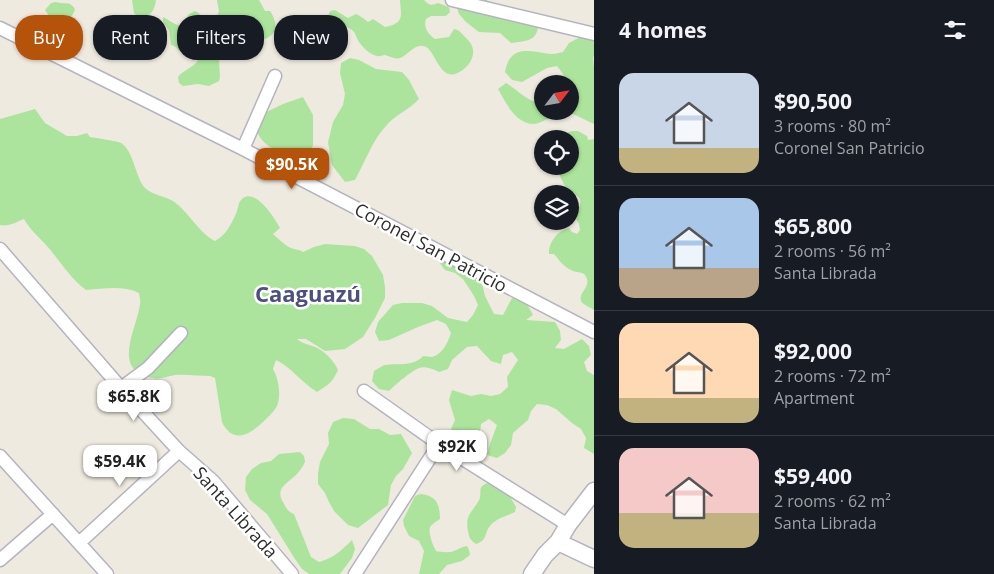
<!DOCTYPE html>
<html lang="en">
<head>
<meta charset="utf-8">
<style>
  :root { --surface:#171b24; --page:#20242c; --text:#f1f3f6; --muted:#9ea1a6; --line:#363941; --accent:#b45309 }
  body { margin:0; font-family:"Open Sans",sans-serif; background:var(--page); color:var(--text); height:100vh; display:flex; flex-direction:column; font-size:19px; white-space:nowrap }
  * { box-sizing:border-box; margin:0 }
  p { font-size:16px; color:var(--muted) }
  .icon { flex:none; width:28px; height:28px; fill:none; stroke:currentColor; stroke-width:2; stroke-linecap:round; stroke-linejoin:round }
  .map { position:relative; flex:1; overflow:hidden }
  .drawer { display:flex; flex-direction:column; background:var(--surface); width:400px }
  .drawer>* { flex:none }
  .guide { position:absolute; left:15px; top:15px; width:475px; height:45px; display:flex; gap:10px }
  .needle { width:32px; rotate:59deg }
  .controls { position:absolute; left:534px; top:75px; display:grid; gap:10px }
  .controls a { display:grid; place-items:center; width:45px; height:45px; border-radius:50%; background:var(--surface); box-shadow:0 1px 4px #0004; font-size:25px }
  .price { position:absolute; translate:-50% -42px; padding:0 11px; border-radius:10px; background:#fff; color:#222; font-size:16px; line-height:32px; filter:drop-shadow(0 1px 2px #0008) }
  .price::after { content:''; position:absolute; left:50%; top:30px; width:15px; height:11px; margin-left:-8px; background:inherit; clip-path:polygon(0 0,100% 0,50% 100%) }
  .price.on { background:var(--accent); color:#fff }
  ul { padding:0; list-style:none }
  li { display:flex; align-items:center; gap:15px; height:125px; padding:0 25px }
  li+li { border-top:1px solid var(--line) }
  li span { display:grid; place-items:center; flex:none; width:140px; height:100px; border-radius:15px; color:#555 }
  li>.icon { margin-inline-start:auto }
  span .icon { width:60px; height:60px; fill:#fffc; stroke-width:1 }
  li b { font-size:21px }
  h2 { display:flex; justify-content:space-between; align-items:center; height:60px; padding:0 25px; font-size:21px }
  .chip { padding:0 18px; border-radius:20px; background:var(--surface); box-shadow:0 1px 4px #0004; font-size:18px; line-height:45px }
  .chip.on { background:var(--accent); color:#fff }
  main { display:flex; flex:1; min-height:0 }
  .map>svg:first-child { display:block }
</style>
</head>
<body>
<main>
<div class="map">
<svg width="594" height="574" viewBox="0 0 594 574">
  <rect width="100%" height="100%" fill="#eeeae0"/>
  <!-- green -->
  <path fill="#ace49d" d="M132,0H156C155,10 150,17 140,19L134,13Z
    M217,0H259L265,11H270C277,21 279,33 265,39C259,41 250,38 243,38L229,52L224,53C214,46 207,31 208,20L212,16H217L219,11Z
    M400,0H424C429,5 431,6 438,3L449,7L450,12L446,16H431L426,19C423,27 428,34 435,39L449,37L454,29C460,30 462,34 466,38C468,40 470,42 471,44C478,56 467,70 455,74C440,79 434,50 426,47C415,42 409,55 400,58C394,60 390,56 385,55C382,55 380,57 377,56C371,55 363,48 359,42C357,39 356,35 354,32C348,24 335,25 328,16L330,11L335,10L348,18L356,14C361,16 364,19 368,22L373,19L385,27C405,23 401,16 400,0Z
    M458,0H487L489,6L538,24C538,42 525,41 511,43L500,33L479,32L475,29L466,22L459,14L457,8Z
    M56,2C65,5 69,0 75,9C71,25 52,23 45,10L51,3Z
    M195,11C210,19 204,28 195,38C190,44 188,50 179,51L176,47L171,45L169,30L163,22V17C168,19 173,24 178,25C186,27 185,20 188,15C190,13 193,12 195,11Z
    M586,34L594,36V56L593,57L594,67V124L571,113C564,116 558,116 552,118C545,119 540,124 533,124C515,123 506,103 498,89L506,83C520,92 525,100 542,104V111H570V84H565L563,74L557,66L547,68L522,82L512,80L505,72C510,44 529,51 550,54C555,54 559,53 563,52L569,43Z
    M208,41L219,59L220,77L219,81L209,86L198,84L183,86L179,83L178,77C183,70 196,67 199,58C201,54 200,50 201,46Z
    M350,58L359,60L376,69L402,72L409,80L419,99C409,110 396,114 386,126C373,139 364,164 355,180L345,182L332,165L328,142L333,122L343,105L345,94L340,73L341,63Z
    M303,97L313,115V146L306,154C282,156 252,146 256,117L283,104Z
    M35,109L45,123L67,136H77L87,133L90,137C96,138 117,141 121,143C134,151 135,177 145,188C152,195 164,196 173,201C189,212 198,232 215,241C226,235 230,226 236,214C237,211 238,207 239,203C251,181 275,218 280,228L273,234C279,239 284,245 291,248C295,250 299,249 303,252L314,247L325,244L355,246L364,249L372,256L383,275L385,287V298L375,318L363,337L345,349L325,351L306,339H297C303,344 308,344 315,347C325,351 334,361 338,370C333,382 328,385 317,392C302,383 292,368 276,360L273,369C278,378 281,392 278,403C276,410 271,414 266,419C253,432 234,447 222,422L215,378L210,376C198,376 186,374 175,375C167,376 161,380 153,378C110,371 137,329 140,304C141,300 139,296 139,293C122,285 104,289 86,290C70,278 60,261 47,246C39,237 30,230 24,219C16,222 9,227 0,225V119Z
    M572,131H578L587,136L588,140L594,139V310C590,307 583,305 581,301C578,292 593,286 585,275C582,271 575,273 571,270C564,267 559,260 554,254H549C548,243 558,230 569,228L572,232L577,234L580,230L579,224L576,219C578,215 578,212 579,208C581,203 582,198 576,195C570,191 574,196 569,191C563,184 559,175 556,166H570V139H553L558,136Z
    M446,255L478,278L483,287L485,296L494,314L503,315L512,298L523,297L533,315L526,320L555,322L560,331L561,340L555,348L564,349L582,339L589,346L591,355L584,362L587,371L594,375V454L584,448L586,438L581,429L572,423L556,409L547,405L537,404L531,411L528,420L513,433L511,445L505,453L497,458L487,455L490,444L497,425L489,419L481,424L480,433L476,442C463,442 459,439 451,429L455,420L449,400L452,390L471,396L481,394L491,396L500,394L508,387L507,377L518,360L512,352L503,355L501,364L491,361L477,346L467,347L452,360L448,369L439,372C433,369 426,366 419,368C411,371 395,385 389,391L379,389L372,381L374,371C378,369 381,366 385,365C398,363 413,367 423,356C426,356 429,357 432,357C443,354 448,342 451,333L446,324L437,320L418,327L389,340L379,341L375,332L378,322L393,305L402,303H422L432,306L448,318L467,322L473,315L478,305L474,296L463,279L455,273L445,270L439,262Z
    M343,418L354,419L370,429H379L390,435L401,434L412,453L403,469L396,476L391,485L388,505L358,528L348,525L334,511L329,502L325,493L318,484V473L320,462L329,444L328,433L333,422Z
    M300,452L304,456L305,462C302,468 299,472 295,476C286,484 275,489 283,502C286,508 288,512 294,514L311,557L319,562C334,558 342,550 352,540L355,549L352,558L340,574H309L302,569L295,559L267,514L250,500L245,490L246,477L252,469L261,463L271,461L279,454Z
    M488,483L508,493L516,507L515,512C507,516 496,518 490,526C484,533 488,540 476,544C470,540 469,537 468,531C465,516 471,513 478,502C484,493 475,487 488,483Z
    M420,494C436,495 440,504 440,519C437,521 432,524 430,527C428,533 433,546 436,551C440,552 450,553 454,551C459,549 461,547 467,546L469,550L470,555L462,561L447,565L439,574H419L424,551L419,541L409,536L404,526L403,520L415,496Z"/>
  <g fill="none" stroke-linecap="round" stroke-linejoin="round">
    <defs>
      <path id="minor" d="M452,0L594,34
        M0,28L243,149L594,332
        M243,149L275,76
        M0,249L121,388L179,451L213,481L292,574
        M121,388L148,368L181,333
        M364,391L439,444L568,525
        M0,456L107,574
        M79,543L179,451
        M0,560L53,514
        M355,574L439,444"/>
      <path id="tertiary" d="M558,542L594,559
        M532,574L545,555L558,542L568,525L594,491"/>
    </defs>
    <!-- minor casing -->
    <use href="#minor" stroke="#b3b4c0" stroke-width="15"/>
    <!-- tertiary casing -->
    <use href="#tertiary" stroke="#b3b4c0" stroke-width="19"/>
    <!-- minor -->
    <use href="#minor" stroke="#fff" stroke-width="12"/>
    <!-- tertiary -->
    <use href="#tertiary" stroke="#fff" stroke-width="16"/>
  </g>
  <g text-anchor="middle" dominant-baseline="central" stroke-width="5" stroke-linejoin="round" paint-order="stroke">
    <!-- street labels -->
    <g font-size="18" fill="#2d2d2d" stroke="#fff">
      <text transform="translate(431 247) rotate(28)">Coronel San Patricio</text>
      <text transform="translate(236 512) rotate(48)">Santa Librada</text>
    </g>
    <!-- district labels -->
    <g font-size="22" font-weight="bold" fill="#4d4f7f" stroke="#fff">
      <text x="308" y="293">Caaguazú</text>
    </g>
  </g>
</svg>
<div class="controls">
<a><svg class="needle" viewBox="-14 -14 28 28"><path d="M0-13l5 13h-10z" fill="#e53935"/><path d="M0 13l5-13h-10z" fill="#9ea1a6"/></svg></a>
<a><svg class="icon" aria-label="locate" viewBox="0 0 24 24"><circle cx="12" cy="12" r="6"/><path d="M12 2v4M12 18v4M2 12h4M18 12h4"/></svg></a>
<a><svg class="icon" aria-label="layers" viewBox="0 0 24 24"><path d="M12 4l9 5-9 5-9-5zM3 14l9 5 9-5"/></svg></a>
</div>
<b class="price on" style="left:292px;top:190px">$90.5K</b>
<b class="price" style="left:134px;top:422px">$65.8K</b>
<b class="price" style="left:457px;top:472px">$92K</b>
<b class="price" style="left:120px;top:487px">$59.4K</b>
<div class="guide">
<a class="chip on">Buy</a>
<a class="chip">Rent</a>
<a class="chip">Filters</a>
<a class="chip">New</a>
</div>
</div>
<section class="drawer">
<h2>4 homes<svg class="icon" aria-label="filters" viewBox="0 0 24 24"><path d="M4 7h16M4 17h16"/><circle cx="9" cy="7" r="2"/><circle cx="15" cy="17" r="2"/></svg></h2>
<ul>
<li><span style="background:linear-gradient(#c9d6e8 75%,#c2b280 0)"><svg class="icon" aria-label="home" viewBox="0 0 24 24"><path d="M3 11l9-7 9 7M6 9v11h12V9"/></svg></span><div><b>$90,500</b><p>3 rooms · 80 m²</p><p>Coronel San Patricio</p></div></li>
<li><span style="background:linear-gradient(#a9c7e8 70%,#b9a48a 0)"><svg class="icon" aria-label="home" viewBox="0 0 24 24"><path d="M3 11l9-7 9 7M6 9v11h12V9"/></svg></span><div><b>$65,800</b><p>2 rooms · 56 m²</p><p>Santa Librada</p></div></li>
<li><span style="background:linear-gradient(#ffd9b3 75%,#c2b280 0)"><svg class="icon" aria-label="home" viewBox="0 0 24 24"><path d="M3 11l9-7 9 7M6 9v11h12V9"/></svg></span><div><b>$92,000</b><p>2 rooms · 72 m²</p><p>Apartment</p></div></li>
<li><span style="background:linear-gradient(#f6c9c9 65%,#c2b280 0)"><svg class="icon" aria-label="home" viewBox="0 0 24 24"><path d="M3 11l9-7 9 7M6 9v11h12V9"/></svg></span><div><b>$59,400</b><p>2 rooms · 62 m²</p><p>Santa Librada</p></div></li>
</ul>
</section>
</main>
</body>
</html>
